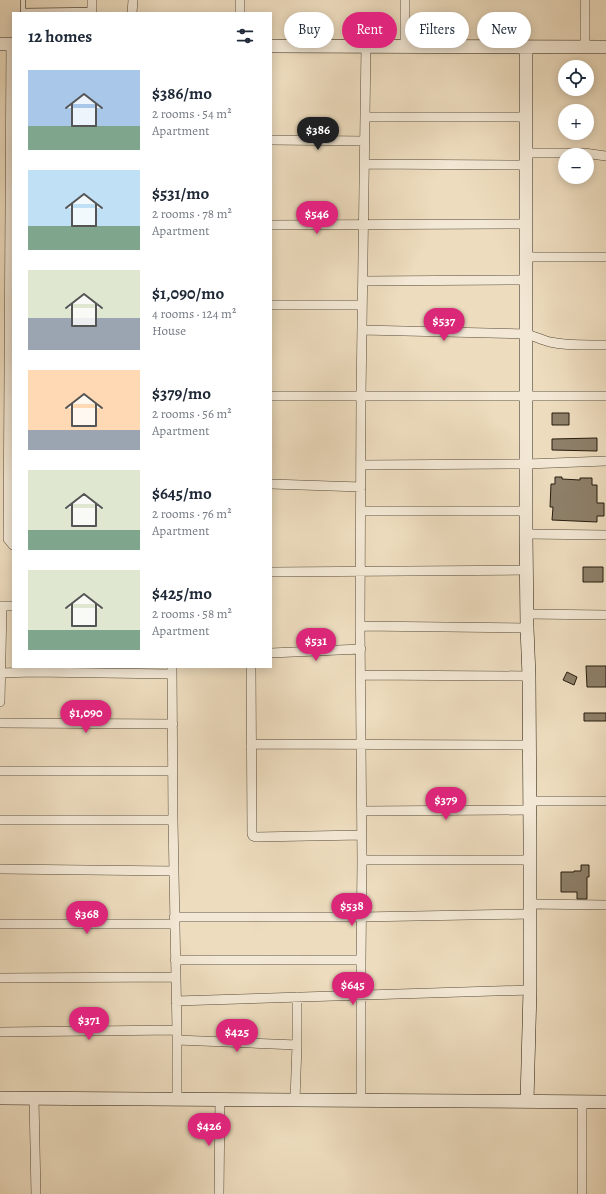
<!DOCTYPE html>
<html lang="en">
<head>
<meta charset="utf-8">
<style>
  :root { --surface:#fff; --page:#f6f6f7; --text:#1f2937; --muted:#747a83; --accent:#db2777 }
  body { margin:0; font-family:Alegreya,serif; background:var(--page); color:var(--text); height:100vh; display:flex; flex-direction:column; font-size:15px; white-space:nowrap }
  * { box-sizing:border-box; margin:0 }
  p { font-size:13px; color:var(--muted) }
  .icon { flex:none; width:22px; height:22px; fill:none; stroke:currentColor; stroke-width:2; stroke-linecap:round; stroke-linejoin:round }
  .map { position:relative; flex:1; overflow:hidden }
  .side { position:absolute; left:12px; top:12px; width:260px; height:656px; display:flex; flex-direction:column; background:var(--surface); border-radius:0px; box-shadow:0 2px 10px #0003 }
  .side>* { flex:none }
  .guide { position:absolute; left:284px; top:12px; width:262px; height:36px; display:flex; gap:8px }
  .buttons { position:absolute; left:558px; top:60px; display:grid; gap:8px }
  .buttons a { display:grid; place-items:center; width:36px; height:36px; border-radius:50%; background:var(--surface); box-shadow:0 2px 10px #0003; font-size:20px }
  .price { position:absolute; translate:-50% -34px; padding:0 9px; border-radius:14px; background:var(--accent); color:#fff; font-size:13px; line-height:26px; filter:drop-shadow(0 1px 2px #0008) }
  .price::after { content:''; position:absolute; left:50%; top:24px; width:12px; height:9px; margin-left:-6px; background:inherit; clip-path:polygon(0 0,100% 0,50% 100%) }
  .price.selected { background:#222; color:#fff }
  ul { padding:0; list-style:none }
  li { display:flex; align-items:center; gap:12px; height:100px; padding:0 16px }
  li span { display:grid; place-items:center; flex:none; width:112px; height:80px; border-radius:0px; color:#555 }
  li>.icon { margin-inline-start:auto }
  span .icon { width:48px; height:48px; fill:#fffc; stroke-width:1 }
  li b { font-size:17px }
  h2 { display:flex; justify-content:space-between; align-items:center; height:48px; padding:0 16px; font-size:17px }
  .chip { padding:0 14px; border-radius:18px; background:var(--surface); box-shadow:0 2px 10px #0003; font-size:14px; line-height:36px }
  .chip.selected { background:var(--accent); color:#fff }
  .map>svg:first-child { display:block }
</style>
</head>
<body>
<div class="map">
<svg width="606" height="1194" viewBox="0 0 606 1194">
  <rect width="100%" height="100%" fill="#eddcbe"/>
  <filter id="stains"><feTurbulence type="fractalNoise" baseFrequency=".005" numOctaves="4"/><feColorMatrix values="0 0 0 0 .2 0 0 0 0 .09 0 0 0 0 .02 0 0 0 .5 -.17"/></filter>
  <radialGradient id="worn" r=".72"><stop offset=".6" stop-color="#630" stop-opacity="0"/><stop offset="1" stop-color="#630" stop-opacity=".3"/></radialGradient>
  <!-- building -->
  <path fill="#8e806a" stroke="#271c0e" d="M552,413H569V425H552Z
    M597,438V451L552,450V439Z
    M555,477H562V479L580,480V478H592V485H597V503H604V516H597V522L552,520L553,507H550L551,484H555Z
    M583,567H603V582H583Z
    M586,666H606V687H587Z
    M567,672L577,677L574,685L563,680Z
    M584,713H606V721H584Z
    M581,865H589V877H587V899H577V892H561V872H574V871H581Z"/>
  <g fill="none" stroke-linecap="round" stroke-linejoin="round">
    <defs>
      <path id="lane" d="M23,0V13
        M23,11L92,10"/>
      <path id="street" d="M240,0V13
        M92,13V0
        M132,13L133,0
        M11,44L8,539L13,545
        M405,47V0
        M585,47V0
        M365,117H525
        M271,140L364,141
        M525,153H584L606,156
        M364,164L526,165
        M271,225L526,224
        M526,257H606
        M363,281L526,280
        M271,305H362
        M362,330L526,334C534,336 542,340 550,342C568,346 587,345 606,345
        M271,396H606
        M361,465L527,464L606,461
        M271,484L361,487
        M361,511H527
        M526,534L606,535
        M271,572L527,570
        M0,606H13
        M528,614L606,615
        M360,626L527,628
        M271,653L361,649
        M172,667L173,820L177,1030V1099
        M251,667L252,834L253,836L256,837L362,835
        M0,673L34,672L172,674
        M361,675L529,676
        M0,702L2,606
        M0,723L173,724
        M251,744L529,745
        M0,771H173
        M530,801H606
        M362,811L530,810
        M0,820H173
        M362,860H530
        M0,869L174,871
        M530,904L606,905
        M174,917H361L530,914
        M0,924H174
        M175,960H361
        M0,978L176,977
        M176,1001L530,990
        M0,1032L177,1030
        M177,1040L297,1045
        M34,1099L36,1194
        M295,1100L297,1045V997
        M361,1100V960L362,860L360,626L361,396L366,46
        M582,1101V1194
        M219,1194L220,1100"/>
      <path id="secondary" d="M0,44H13
        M271,46L606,47
        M526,47V534L527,628L529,676L530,837V990L527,1101
        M0,1098L606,1102"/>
    </defs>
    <!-- lane casing -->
    <use href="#lane" stroke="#584c3a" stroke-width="6"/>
    <!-- street casing -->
    <use href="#street" stroke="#584c3a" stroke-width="10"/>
    <!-- secondary casing -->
    <use href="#secondary" stroke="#271c0e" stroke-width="14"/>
    <!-- lane -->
    <use href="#lane" stroke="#f3e8d5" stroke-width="4.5"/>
    <!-- street -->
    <use href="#street" stroke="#f3e8d5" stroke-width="9"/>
    <!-- secondary -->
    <use href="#secondary" stroke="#f3e8d5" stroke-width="13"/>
  </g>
  <rect width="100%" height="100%" filter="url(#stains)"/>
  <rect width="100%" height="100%" fill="url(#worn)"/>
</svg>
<div class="buttons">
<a><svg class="icon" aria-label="locate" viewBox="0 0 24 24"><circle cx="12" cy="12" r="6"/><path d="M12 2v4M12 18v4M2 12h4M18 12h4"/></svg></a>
<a>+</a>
<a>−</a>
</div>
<b class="price selected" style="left:318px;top:151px">$386</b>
<b class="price" style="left:317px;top:235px">$546</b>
<b class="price" style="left:444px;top:342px">$537</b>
<b class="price" style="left:316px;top:662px">$531</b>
<b class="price" style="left:86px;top:734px">$1,090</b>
<b class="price" style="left:446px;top:821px">$379</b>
<b class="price" style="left:352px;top:927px">$538</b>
<b class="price" style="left:87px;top:935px">$368</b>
<b class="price" style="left:353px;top:1006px">$645</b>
<b class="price" style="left:89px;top:1041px">$371</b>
<b class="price" style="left:237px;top:1053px">$425</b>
<b class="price" style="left:209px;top:1147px">$426</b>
<div class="guide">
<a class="chip">Buy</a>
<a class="chip selected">Rent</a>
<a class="chip">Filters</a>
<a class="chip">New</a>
</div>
<section class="side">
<h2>12 homes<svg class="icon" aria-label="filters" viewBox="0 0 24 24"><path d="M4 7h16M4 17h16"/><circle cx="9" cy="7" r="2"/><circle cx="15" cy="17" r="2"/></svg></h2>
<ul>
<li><span style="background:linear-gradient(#a9c7e8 70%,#7fa58c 0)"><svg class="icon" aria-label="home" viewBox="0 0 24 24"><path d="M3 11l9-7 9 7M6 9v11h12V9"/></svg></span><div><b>$386/mo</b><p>2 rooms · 54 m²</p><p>Apartment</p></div></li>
<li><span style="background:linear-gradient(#bfe0f5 70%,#7fa58c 0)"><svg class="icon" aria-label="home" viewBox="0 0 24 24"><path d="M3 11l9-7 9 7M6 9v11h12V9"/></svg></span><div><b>$531/mo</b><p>2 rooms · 78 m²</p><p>Apartment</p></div></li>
<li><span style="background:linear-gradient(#dfe7d0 60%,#9aa5b1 0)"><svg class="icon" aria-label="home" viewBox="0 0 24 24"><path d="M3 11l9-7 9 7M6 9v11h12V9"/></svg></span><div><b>$1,090/mo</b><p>4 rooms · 124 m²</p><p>House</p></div></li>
<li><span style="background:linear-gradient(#ffd9b3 75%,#9aa5b1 0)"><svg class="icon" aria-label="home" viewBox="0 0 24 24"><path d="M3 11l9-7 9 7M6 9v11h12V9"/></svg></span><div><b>$379/mo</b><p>2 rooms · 56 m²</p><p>Apartment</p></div></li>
<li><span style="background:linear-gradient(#dfe7d0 75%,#7fa58c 0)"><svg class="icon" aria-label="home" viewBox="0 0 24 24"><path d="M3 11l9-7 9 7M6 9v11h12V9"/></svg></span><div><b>$645/mo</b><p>2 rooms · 76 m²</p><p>Apartment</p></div></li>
<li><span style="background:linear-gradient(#dfe7d0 75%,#7fa58c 0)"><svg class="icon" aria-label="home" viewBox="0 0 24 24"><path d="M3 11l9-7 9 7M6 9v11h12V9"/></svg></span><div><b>$425/mo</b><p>2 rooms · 58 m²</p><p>Apartment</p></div></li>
</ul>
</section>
</div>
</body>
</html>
